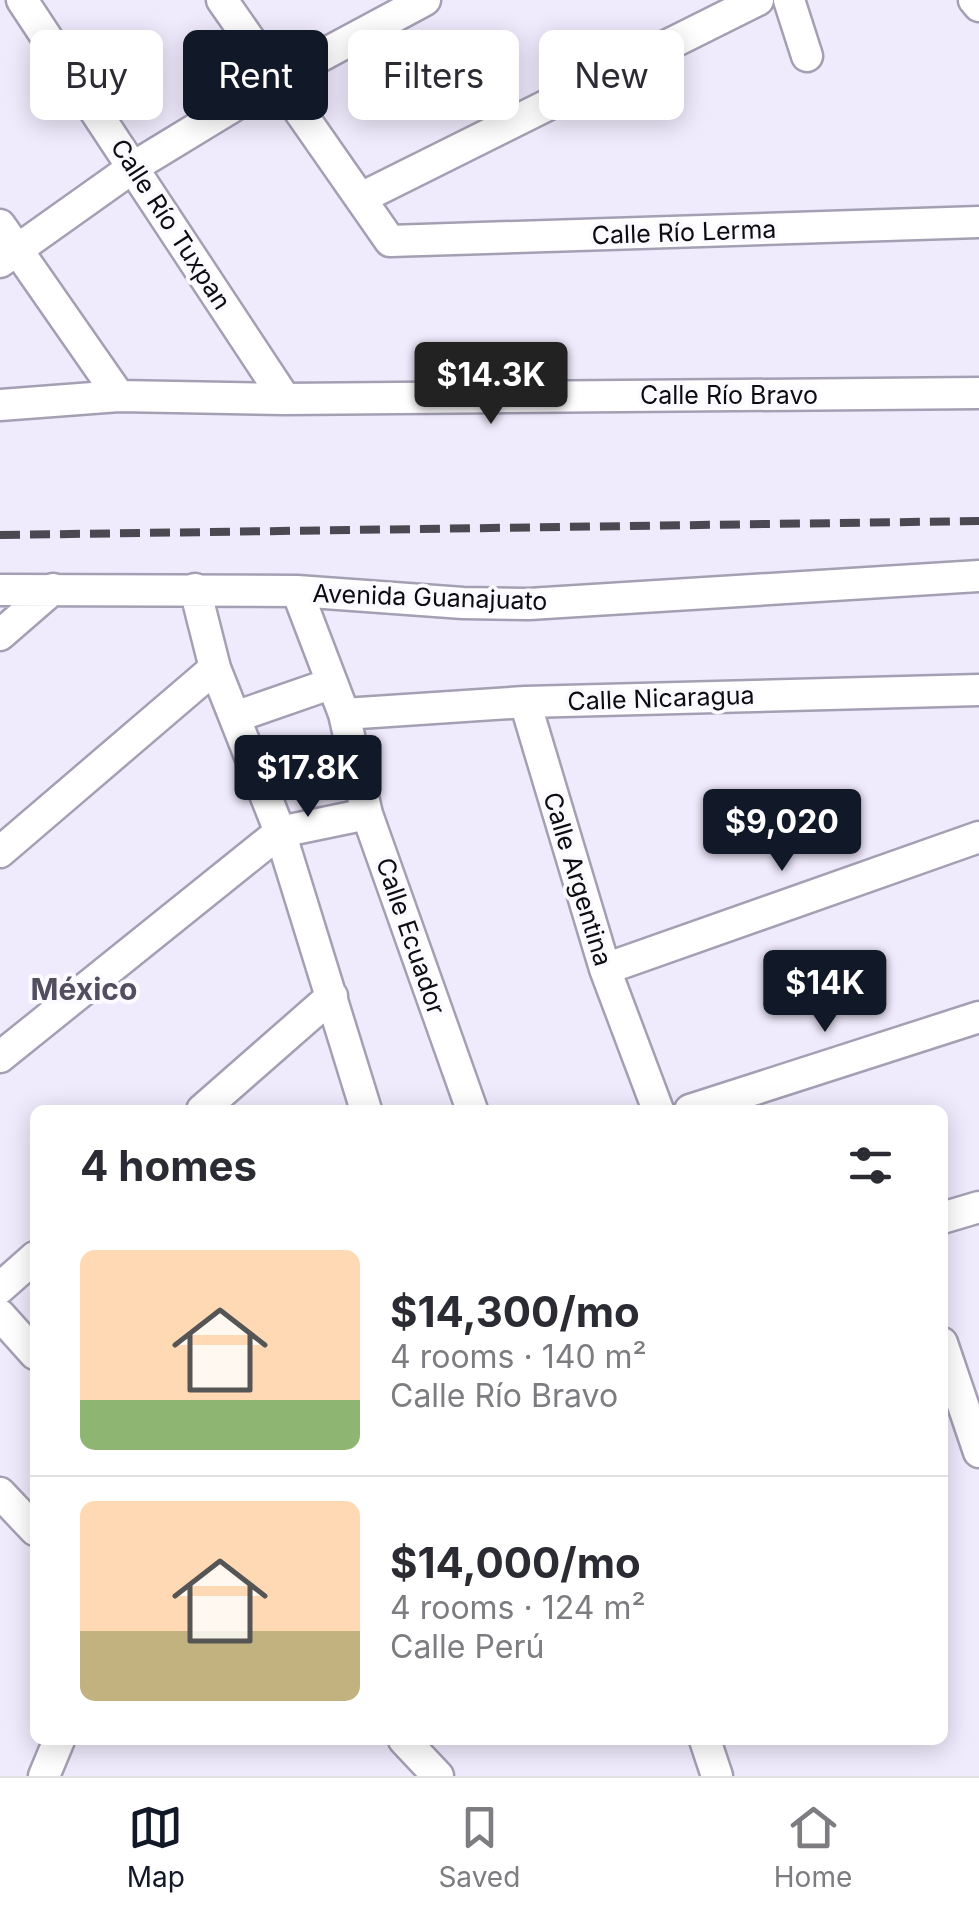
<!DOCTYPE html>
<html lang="en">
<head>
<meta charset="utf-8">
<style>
  :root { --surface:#fff; --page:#f2f2f3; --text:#2b2b33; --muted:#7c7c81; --line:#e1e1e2; --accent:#111827 }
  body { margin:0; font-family:Inter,sans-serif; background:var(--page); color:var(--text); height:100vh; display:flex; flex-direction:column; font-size:38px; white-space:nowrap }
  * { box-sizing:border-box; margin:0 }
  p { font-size:32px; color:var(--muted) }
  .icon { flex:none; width:55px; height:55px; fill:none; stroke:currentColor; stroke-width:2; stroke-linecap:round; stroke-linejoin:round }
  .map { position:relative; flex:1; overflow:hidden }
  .panel { position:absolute; left:30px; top:1105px; width:918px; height:640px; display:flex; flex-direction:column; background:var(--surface); border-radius:15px; box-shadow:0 5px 25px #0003 }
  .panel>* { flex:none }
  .banner { position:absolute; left:30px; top:30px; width:920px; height:90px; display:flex; gap:20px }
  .price { position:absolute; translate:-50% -85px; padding:0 22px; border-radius:10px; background:var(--accent); color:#fff; font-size:32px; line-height:65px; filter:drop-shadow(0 2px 5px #0008) }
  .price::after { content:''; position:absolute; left:50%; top:60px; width:30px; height:22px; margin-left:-15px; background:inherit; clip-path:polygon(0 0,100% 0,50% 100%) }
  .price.current { background:#222; color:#fff }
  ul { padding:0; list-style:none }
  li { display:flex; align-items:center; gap:30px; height:250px; padding:0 50px }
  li+li { border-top:2px solid var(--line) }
  li span { display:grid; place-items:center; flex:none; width:280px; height:200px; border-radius:15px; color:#555 }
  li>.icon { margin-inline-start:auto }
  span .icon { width:120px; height:120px; fill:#fffc; stroke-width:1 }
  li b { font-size:42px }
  h2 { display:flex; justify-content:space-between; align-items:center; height:120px; padding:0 50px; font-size:42px }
  .tag { padding:0 35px; border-radius:15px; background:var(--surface); box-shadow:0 5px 25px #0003; font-size:35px; line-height:90px }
  .tag.current { background:var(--accent); color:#fff }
  .dock { display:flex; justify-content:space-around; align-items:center; height:140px; border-top:2px solid var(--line); background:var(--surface); font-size:28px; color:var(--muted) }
  .dock a { display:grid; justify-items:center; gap:5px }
  .dock .current { color:var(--accent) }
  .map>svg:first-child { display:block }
</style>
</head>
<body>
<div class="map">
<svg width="979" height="1776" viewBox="0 0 979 1776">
  <rect width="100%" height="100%" fill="#efeafc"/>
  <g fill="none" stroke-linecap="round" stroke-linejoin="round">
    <defs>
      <path id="minor" d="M22,0L285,399
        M222,0L390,241L979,222
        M789,0L807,56
        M974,0L979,6
        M361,198L758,0
        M0,225L119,396
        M0,262L135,166L278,79L425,0
        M0,405L119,396L285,399L979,393
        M195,589L215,668L280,832L366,1110
        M0,590L297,591L463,603L529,604L979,576
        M297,591L344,714L367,814L472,1110
        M0,635L53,589
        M525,702L605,969L658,1110
        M344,714L525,702L979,690
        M235,717L330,684
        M0,852L215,668
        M605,969L979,837
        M0,1057L280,832L367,814
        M202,1110L332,996
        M690,1110L979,1017
        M942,1218L979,1207
        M0,1288L35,1257
        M0,1315L35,1354
        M942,1343L979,1452
        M0,1493L35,1530
        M404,1740L438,1776
        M705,1740L717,1776
        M44,1776L59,1740"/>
    </defs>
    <!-- minor casing -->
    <use href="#minor" stroke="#a59fb4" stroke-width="35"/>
    <!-- minor -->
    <use href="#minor" stroke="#fff" stroke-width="30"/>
    <!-- rail -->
    <path stroke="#4b4852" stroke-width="8" stroke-dasharray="20 10" stroke-linecap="butt" d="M0,535L979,521"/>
  </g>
  <g text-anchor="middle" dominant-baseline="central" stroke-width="8" stroke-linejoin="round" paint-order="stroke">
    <!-- street labels -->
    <g font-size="25" fill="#0e0c13" stroke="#fbfafe">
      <text transform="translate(171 224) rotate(57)">Calle Río Tuxpan</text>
      <text transform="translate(684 232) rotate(-2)">Calle Río Lerma</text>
      <text x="729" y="395">Calle Río Bravo</text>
      <text transform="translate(430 597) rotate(2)">Avenida Guanajuato</text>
      <text transform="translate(661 698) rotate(-2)">Calle Nicaragua</text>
      <text transform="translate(578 879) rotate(73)">Calle Argentina</text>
      <text transform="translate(411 936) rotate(71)">Calle Ecuador</text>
    </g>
    <!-- quarter labels -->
    <g font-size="30" font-weight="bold" fill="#524d5f" stroke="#fbfafe">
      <text x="84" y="989">México</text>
    </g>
  </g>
</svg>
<b class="price current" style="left:491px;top:427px">$14.3K</b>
<b class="price" style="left:308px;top:820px">$17.8K</b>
<b class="price" style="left:782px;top:874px">$9,020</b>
<b class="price" style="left:825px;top:1035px">$14K</b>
<div class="banner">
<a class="tag">Buy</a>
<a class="tag current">Rent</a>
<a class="tag">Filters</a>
<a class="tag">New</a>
</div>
<section class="panel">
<h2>4 homes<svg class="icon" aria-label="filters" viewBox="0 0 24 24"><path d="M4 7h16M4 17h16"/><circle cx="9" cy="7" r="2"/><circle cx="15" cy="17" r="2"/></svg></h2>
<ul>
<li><span style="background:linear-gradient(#ffd9b3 75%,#8fb573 0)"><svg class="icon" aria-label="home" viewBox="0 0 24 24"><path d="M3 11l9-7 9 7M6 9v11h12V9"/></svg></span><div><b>$14,300/mo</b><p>4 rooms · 140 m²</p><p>Calle Río Bravo</p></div></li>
<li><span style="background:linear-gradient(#ffd9b3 65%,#c2b280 0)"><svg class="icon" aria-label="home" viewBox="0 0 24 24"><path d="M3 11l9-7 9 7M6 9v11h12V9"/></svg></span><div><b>$14,000/mo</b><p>4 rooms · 124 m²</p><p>Calle Perú</p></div></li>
</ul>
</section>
</div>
<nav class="dock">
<a class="current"><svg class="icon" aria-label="map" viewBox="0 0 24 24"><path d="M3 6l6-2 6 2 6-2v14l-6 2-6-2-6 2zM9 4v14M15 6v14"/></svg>Map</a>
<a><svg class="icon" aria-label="saved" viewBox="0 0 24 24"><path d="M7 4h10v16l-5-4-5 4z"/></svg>Saved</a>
<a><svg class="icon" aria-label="home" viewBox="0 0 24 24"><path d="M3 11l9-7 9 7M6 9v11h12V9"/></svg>Home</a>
</nav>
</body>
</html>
